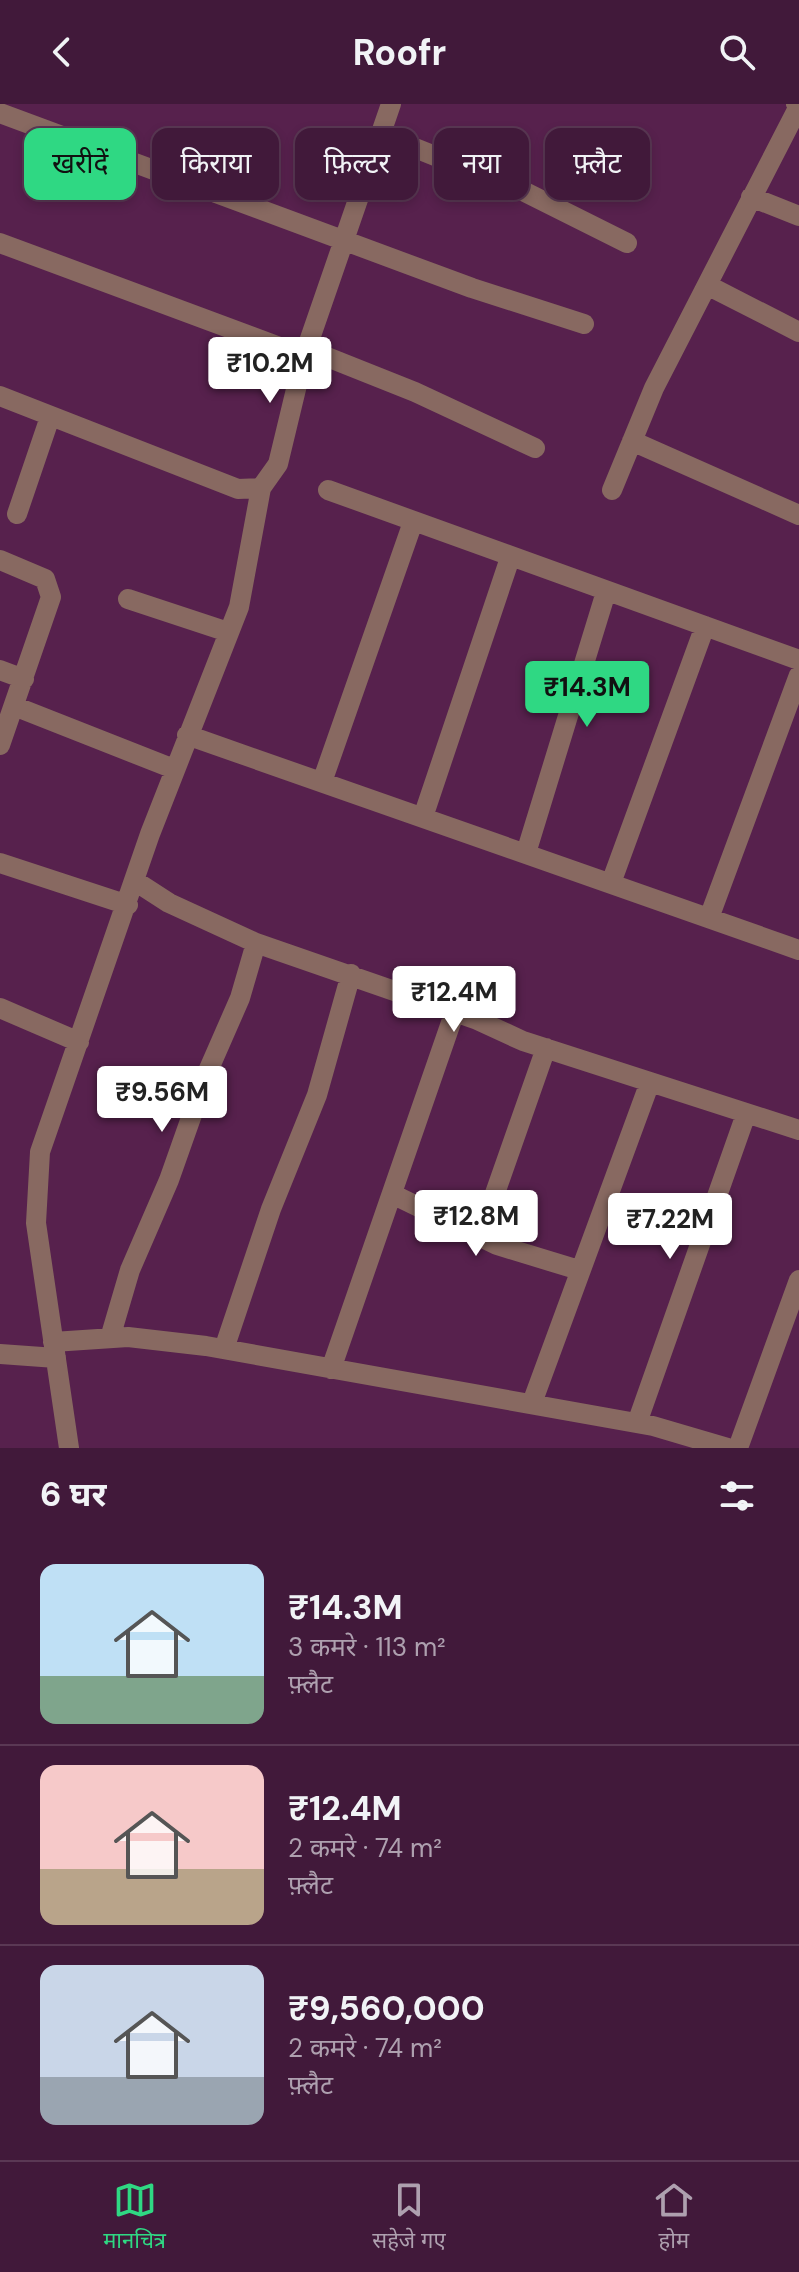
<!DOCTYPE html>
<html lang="hi">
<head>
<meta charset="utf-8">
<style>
  :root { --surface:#41193a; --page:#482242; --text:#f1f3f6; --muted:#aea0af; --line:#5a3854; --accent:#2fd883 }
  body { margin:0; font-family:"DM Sans","Noto Sans Devanagari",sans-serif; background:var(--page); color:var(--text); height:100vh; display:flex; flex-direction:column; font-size:30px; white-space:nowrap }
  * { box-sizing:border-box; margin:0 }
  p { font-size:26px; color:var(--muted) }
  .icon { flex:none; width:44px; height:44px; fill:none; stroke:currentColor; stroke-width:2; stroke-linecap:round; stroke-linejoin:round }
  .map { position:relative; height:1344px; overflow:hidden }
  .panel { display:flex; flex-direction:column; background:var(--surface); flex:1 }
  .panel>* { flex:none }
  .guide { position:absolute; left:24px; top:24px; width:752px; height:72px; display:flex; gap:16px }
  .price { position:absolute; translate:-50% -68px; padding:0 18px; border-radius:8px; background:#fff; color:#222; font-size:26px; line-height:52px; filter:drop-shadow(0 2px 4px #0008) }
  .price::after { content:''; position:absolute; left:50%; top:48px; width:24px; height:18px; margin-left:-12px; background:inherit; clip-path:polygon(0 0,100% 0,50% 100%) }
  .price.on { background:var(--accent); color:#111 }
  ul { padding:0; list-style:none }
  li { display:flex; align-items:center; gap:24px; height:200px; padding:0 40px }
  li+li { border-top:2px solid var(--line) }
  li span { display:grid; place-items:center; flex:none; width:224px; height:160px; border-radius:16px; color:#555 }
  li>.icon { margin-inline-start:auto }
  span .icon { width:96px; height:96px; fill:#fffc; stroke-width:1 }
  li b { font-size:34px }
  h2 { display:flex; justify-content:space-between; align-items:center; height:96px; padding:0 40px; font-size:34px }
  .pill { padding:0 28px; border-radius:16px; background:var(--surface); box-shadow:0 4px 12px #0003,0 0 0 2px var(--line); font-size:28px; line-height:72px }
  .pill.on { background:var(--accent); color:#111 }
  header { display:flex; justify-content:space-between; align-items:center; height:104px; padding:0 40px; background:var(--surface); font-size:36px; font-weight:700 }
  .tab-bar { display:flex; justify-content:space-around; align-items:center; height:112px; border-top:2px solid var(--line); background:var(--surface); font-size:22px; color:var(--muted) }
  .tab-bar a { display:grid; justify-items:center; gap:4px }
  .tab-bar .on { color:var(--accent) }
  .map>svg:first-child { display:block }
</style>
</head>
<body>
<header><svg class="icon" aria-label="back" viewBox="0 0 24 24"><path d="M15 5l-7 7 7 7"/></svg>Roofr<svg class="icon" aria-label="search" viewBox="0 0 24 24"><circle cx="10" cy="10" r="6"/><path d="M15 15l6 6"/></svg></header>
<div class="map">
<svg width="799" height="1344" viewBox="0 0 799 1344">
  <rect width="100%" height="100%" fill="#57214d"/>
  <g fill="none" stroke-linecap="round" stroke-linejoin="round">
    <!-- minor -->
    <path stroke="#886961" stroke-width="20" d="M0,9L472,184L584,220
      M380,30L525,88L627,139
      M751,93L799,112
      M0,139L304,252
      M707,181L799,228
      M307,245L415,288L535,344
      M0,292L238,385L261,384L278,360L304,252L391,0
      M632,337L799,411
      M328,386L799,556
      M612,386L654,284L799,2L796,0
      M17,410L50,313
      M0,456L45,475L51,493L0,641
      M128,495L228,528
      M0,566L24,575
      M14,602L174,665
      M187,631L799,846
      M322,678L413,418
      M423,713L510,454
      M526,749L606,488
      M0,759L128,801
      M135,777L169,799L256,839L475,915L523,937L799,1026
      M611,779L705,522
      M709,814L799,571
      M0,904L79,938
      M392,1090L497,1141L579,1166
      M480,1132L546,944
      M110,1234L130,1166L169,1076L205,974L240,894L256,839
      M53,1238L128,1233L206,1242L653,1322L728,1344
      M224,1245L271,1105L317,991L351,870
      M0,1250L56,1254
      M331,1265L455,907
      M532,1299L650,978
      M637,1319L746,1010
      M69,1344L36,1119L40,1048L150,730L239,503L261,384
      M738,1344L799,1176"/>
  </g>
</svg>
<b class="price" style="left:270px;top:301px">₹10.2M</b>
<b class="price on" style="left:587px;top:625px">₹14.3M</b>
<b class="price" style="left:454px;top:930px">₹12.4M</b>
<b class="price" style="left:162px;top:1030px">₹9.56M</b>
<b class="price" style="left:476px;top:1154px">₹12.8M</b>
<b class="price" style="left:670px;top:1157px">₹7.22M</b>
<div class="guide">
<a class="pill on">खरीदें</a>
<a class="pill">किराया</a>
<a class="pill">फ़िल्टर</a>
<a class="pill">नया</a>
<a class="pill">फ़्लैट</a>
</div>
</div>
<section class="panel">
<h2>6 घर<svg class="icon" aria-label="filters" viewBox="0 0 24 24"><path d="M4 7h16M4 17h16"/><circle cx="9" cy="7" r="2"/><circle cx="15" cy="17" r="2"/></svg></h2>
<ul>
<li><span style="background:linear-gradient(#bfe0f5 70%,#7fa58c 0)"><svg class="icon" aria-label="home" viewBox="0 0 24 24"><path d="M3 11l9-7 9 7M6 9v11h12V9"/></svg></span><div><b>₹14.3M</b><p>3 कमरे · 113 m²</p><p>फ़्लैट</p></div></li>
<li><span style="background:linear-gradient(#f6c9c9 65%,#b9a48a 0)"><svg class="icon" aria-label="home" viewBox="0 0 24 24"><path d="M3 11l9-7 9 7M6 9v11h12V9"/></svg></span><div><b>₹12.4M</b><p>2 कमरे · 74 m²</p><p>फ़्लैट</p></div></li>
<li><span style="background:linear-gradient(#c9d6e8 70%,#9aa5b1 0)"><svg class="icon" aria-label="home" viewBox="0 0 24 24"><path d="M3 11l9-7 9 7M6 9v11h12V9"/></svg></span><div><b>₹9,560,000</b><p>2 कमरे · 74 m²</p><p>फ़्लैट</p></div></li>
</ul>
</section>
<nav class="tab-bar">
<a class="on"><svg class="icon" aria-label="map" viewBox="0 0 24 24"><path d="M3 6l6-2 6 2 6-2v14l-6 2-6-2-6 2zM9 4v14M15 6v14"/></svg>मानचित्र</a>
<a><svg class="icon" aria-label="saved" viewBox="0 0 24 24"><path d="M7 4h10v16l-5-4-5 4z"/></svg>सहेजे गए</a>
<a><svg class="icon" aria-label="home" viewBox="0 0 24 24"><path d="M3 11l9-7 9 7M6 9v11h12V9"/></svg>होम</a>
</nav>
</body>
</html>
